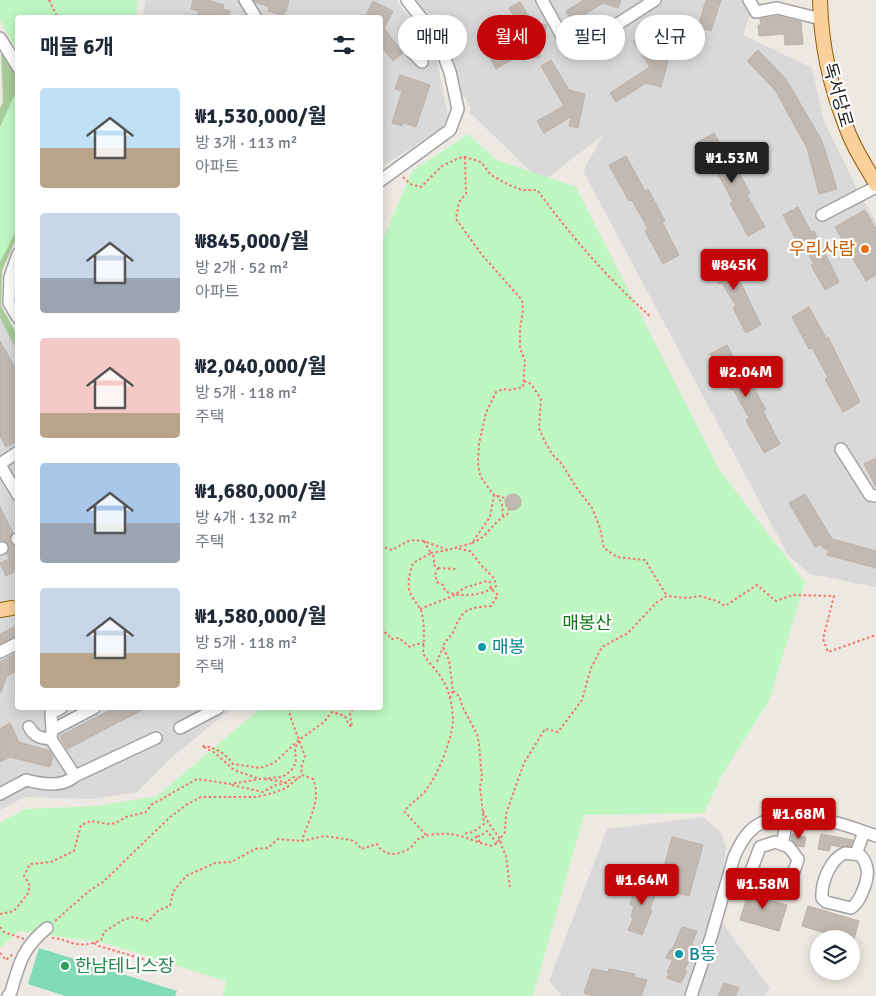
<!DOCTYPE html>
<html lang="ko">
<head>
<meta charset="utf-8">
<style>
  :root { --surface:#fff; --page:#f6f6f7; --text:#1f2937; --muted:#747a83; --accent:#c3060a }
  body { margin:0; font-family:Signika,"Noto Sans KR",sans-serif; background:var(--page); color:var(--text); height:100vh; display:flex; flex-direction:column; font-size:19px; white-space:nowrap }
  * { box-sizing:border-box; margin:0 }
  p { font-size:16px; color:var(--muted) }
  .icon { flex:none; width:28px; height:28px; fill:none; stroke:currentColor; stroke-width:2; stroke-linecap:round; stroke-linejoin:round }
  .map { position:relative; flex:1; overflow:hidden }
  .side { position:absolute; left:15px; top:15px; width:368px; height:695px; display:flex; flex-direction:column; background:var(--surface); border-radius:5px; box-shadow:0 2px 12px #0003 }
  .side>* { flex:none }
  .hud { position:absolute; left:398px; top:15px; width:402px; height:45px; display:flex; gap:10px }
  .tools { position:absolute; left:810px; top:930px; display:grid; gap:10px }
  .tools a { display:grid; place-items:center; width:50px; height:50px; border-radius:50%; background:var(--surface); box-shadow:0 2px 12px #0003; font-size:25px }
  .price { position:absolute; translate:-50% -42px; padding:0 11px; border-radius:5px; background:var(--accent); color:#fff; font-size:16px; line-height:32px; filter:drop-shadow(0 1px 2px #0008) }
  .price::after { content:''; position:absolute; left:50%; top:30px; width:15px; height:11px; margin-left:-8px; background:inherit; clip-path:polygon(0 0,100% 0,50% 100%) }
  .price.active { background:#222; color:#fff }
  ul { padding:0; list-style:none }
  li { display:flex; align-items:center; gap:15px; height:125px; padding:0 25px }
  li span { display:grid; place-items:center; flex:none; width:140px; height:100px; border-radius:5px; color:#555 }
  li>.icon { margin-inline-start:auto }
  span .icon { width:60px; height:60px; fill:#fffc; stroke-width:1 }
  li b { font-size:21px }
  h2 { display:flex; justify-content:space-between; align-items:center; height:60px; padding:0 25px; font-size:21px }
  .chip { padding:0 18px; border-radius:22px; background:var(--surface); box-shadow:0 2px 12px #0003; font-size:18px; line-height:45px }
  .chip.active { background:var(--accent); color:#fff }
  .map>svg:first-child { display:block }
</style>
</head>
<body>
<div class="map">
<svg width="876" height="996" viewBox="0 0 876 996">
  <rect width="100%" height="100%" fill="#ede9e2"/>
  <!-- residential -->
  <path fill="#dad9d9" d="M145,0H397L400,6L433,42L448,116L442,128L380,168V18H143Z
    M411,0H755L743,35L812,68L824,121L861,197L876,221V587L810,574L788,555L583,171L603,135L542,182L469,112L471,109L466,98L454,93L450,72Z
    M0,313L18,342V708H232L171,758L137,792L92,799L25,797L0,810Z
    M703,817L721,832L726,847L724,867L710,917L716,919L724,925L770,989L764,996H562L549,981L607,829Z"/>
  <!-- forest -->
  <path fill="#a8cc98" d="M1,52L17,75V239L13,245L2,271L1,306L17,335V352L0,317V108L3,102Z"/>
  <!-- park -->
  <path fill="#bff7c3" d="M0,0H138L136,17L18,18L17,51L0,20Z
    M14,96L18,100L17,223L16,231L0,262V127Z
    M468,134L496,160L576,187L719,469L805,582L769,701L723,773L704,813L584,815L533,996H223L226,981L105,943L19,931L0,948V823L25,809L98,806L157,796L261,708H380V247L412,171Z"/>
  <!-- pitch -->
  <path fill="#82dbb7" d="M39,948L177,991L175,996H65L28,984Z"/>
  <!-- building -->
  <path fill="#c2b9b2" stroke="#beb0a5" d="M193,0H208L224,5L223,9L230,11L228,18H205L197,15L199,11L191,9Z
    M254,0H285L289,1L286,11L282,15L268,11L269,7L255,2Z
    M584,0H621L618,8L603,3L572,22L566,11Z
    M706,0H721L711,31L698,27Z
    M373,1L393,11L384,28L403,53L393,61L380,45V18H365Z
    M520,2L531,21L547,25L539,58L531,57L532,48L496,69L490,57L525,36L509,8Z
    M777,16L801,22L803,44L785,45L784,34L759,36L758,25H761L760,19Z
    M643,34L660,60L662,51L670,54L661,87L646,83L616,102L610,93L650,67L633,41Z
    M758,50L786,79L822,141L837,189L819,194L807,148L775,90L747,61Z
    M551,60L569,90L585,94L578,128L569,126L571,117L544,133L537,121L564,106L541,66Z
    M400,75L430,85L416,127L404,123L402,126L392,123L402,91L395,89Z
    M714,133L731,163L733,162L750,193L747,195L765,227L748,236L730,203L733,202L717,172L715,174L698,142Z
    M626,156L645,191L648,189L665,221L662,222L679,255L663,264L645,231L648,229L632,200L629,201L609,165Z
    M798,207L811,232L814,231L839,282L825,290L811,265L814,264L801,240L797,242L783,215Z
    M865,210L876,229V275L866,281L835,227Z
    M720,250L733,275L736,273L761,325L746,333L733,308L736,306L722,283L719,284L705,258Z
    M809,307L826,338L828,337L860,402L843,412L825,379L828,377L812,348L809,349L792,317Z
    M0,341L18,373V441L6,447L0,436Z
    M727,345L746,380L749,379L766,410L763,411L780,444L764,453L746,420L749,418L733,389L730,390L710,354Z
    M876,458V487L864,464Z
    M805,494L832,539L876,551V568L827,555L829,550L823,548L821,544L815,547L789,503Z
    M505 502a8 8 0 1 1 16 0a8 8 0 1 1-16 0Z
    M0,507L13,533L10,539V542L18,546V570L6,576L0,563L9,559L7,553L9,548L6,542L0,540Z
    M18,625V636L0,644V634Z
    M18,652V670L7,676L1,692H0V662Z
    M114,708H146L67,749L60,736Z
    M10,723L19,742L50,751L53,757L50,767L10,757L0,762V729Z
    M792,834L806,837L804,847L797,846L791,840Z
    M821,834L853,840L851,846L840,847L831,845L829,851L818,849Z
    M672,837L703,845L689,896L669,891L672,881L661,879Z
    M643,877L657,881L652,894L655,896L650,908L652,910L642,935L628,930L634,917H631L634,906L630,904L633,894L636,895Z
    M750,886L754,889L770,894L768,900L787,905L779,931L740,920Z
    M808,906L859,921L854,939H828L829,934L802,926Z
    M682,927L697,931L692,944L694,946L689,958L690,960L684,970L687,971L681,983L667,978L669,973L667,972L673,960L666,958L670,949L672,950Z
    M592,969L608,972L609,969L635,974L634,977L647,980L641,996H595L584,993Z
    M724,983L739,988L735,996H718Z"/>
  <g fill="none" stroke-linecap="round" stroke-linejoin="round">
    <defs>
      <path id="minor" d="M245,0L256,18
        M542,0L564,40L583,46L655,0
        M749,0L756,12L777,8L821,19
        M420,19L406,32L408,48L422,62
        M0,38L18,67
        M380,181L450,130L458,109L450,72L437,38L407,0
        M822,215L876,187
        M18,254L10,277L9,303L18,318
        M841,449L870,495L876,496
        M0,464L18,452
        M0,465L18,495
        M17,539H18
        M0,549L2,548
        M0,652L18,643
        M61,708L51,713L52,730L94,708
        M29,727C35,737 40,738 51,739
        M180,728L218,708
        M52,730L51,739L75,776
        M0,794L26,780C42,784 62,788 75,776L156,738
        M775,842L789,847L798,859C794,873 791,882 777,888L756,882L750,874L760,847Z
        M782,844L788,816
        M845,853L860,855C864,859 866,863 867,869C869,879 860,903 851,908L826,902L822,898C821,883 830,859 845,853Z
        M856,854L864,832
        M8,996L11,992C19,964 23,947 47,928
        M691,996L711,937L734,857C738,848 743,838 750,831C781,801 842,823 876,836"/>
      <path id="major" d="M820,0C821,44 831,89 847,129C854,149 866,166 876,184
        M0,610L12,608"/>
    </defs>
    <!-- minor casing -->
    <use href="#minor" stroke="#a3a3a3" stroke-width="14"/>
    <!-- major casing -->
    <use href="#major" stroke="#905f04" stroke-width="16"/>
    <!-- path -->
    <path stroke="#f5776b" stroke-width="2" stroke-dasharray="2.5 2.5" stroke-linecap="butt" d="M49,0L56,14V18
      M465,157L466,194L459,202L456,219L482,255L522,300L523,311L520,329V348L525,361L523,387L509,390L503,389L496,392L486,413L479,444L478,462L480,476L487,486L494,495L505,498
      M403,177L410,184L421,187L442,166L459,158L465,157L481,162L491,175L509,185L522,190H537C571,236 608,279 651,317
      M524,381L531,384L541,399L539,428L544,440L552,454L562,464L576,487L592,508L600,528L604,548L617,557L645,560L667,596
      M497,495L502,504L503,517
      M424,541L431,553L413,563C409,575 406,586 412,597C416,603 420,607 422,614C425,627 424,641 423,653C428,663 438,671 443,681C450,691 453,710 453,722C451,741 438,775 426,790C420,798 411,803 404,811L427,836
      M472,543C487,538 493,521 507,515L509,509
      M380,546L392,550L410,540L424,541L448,550L472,543L490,517L494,495
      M448,550L431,553L434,557V565L438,568L435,575L437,582L443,585L445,591C460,598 482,596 496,586L494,578L482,566L470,551L455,548
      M438,568L456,569
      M420,609L453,596L464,588L487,581L490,582L491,589L498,595L491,606C478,607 465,607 459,620C456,624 455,630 452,634C448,640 446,639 443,647L449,660L453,691L450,698
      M380,630L388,634L391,639L399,638L410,647L416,644H424
      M437,662L443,647
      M453,691L459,696L463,708L477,734L479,744L482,778L480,786L484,824L473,832L463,834
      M290,708V716L305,756L301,768L302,775
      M302,775L313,779C322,801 308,820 302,841
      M257,778L234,770L215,753L202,746C215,747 225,753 233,764L260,768L274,763L299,740L324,722L332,712L345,716L349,725L352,727L350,714L353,708
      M265,779L285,782L289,785
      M232,785L263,792L275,785L283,784L294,777L298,779
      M483,811L488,822L500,839L502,847L506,856L510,887
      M480,842L475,836H480L487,831L497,843
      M0,914L14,911L29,892V884L24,876L30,864L51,862L74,851L81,825L91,821L108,824L116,823L126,817L146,812L151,805L197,779L230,784L260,779L282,777L291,771L296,762L295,749L299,740
      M55,921L89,891L103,882L170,817L186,805L201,797H257L273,793L286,788L302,775
      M0,927L4,932L24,939
      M52,938C59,938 65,941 72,943C81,946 93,944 101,940L104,932L123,920L133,917L148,921L159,910L170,906L173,892L186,876L215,863L231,862L255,849L268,848L278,839L302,841L324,836L351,840L358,844L361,849L377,844C384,857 398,856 410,848C414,845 416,839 421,838C426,835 435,834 440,834C461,832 474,843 493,846L497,843L505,832L506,814L524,763L545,729L558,732L582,700L591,668L602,647L628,633L656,603L667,596L687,598L700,596L717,601L725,606L757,585L776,601L793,595L834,596L823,639L828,652L876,635
      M94,943L99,946L163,965
      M0,953L6,960L13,954"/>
    <!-- minor -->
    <use href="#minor" stroke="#fff" stroke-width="11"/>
    <!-- major -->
    <use href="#major" stroke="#f9cf9c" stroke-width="14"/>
  </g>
  <!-- markers -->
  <circle fill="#e8710a" stroke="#fff" stroke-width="2" cx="865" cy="249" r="5"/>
  <g fill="#0f9aa8" stroke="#fff" stroke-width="2">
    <circle cx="482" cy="647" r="5"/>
    <circle cx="679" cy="954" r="5"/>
  </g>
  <circle fill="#2e9e5b" stroke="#fff" stroke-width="2" cx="65" cy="966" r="5"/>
  <g text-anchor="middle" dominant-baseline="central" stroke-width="4.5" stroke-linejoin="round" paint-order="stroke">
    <!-- street labels -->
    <g font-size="18" fill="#1c1c1c" stroke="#fff">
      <text transform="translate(838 95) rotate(74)">독서당로</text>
    </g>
    <!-- food labels -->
    <g font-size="18" fill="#c56008" stroke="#fff" text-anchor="end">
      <text x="855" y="249">우리사람</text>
    </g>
    <!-- park labels -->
    <g font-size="18" fill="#0e7615" stroke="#fff">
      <text x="587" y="623">매봉산</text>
    </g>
    <!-- culture labels -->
    <g font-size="18" fill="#0d838f" stroke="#fff" text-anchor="start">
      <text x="492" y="647">매봉</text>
      <text x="689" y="954">B동</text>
    </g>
    <!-- leisure labels -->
    <g font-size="18" fill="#27864d" stroke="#fff" text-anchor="start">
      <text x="75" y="966">한남테니스장</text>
    </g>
  </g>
</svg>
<div class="tools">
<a><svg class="icon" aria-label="layers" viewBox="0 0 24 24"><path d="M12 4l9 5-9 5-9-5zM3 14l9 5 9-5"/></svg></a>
</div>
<b class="price active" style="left:732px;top:184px">₩1.53M</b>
<b class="price" style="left:734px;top:291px">₩845K</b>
<b class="price" style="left:746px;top:398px">₩2.04M</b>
<b class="price" style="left:799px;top:840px">₩1.68M</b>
<b class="price" style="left:642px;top:906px">₩1.64M</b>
<b class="price" style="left:763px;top:910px">₩1.58M</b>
<div class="hud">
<a class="chip">매매</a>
<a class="chip active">월세</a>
<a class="chip">필터</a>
<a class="chip">신규</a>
</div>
<section class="side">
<h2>매물 6개<svg class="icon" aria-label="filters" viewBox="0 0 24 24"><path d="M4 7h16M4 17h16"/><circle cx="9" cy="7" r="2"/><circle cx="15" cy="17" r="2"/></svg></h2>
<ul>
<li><span style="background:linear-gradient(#bfe0f5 60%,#b9a48a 0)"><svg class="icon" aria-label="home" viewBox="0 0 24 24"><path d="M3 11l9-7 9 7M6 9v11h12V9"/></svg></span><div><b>₩1,530,000/월</b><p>방 3개 · 113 m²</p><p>아파트</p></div></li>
<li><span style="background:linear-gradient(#c9d6e8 65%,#9aa5b1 0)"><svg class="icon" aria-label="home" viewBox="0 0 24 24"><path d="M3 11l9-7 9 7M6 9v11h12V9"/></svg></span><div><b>₩845,000/월</b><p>방 2개 · 52 m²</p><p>아파트</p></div></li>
<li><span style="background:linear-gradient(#f6c9c9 75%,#b9a48a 0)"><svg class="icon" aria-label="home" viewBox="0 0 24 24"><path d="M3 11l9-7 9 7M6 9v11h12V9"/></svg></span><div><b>₩2,040,000/월</b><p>방 5개 · 118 m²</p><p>주택</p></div></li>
<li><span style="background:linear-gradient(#a9c7e8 60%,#9aa5b1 0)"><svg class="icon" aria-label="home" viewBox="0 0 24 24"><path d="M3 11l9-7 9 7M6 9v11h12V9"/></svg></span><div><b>₩1,680,000/월</b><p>방 4개 · 132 m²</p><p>주택</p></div></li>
<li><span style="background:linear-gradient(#c9d6e8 65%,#b9a48a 0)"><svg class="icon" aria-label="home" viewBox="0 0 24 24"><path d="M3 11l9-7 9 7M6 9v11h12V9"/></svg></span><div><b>₩1,580,000/월</b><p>방 5개 · 118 m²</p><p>주택</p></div></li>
</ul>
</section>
</div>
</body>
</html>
